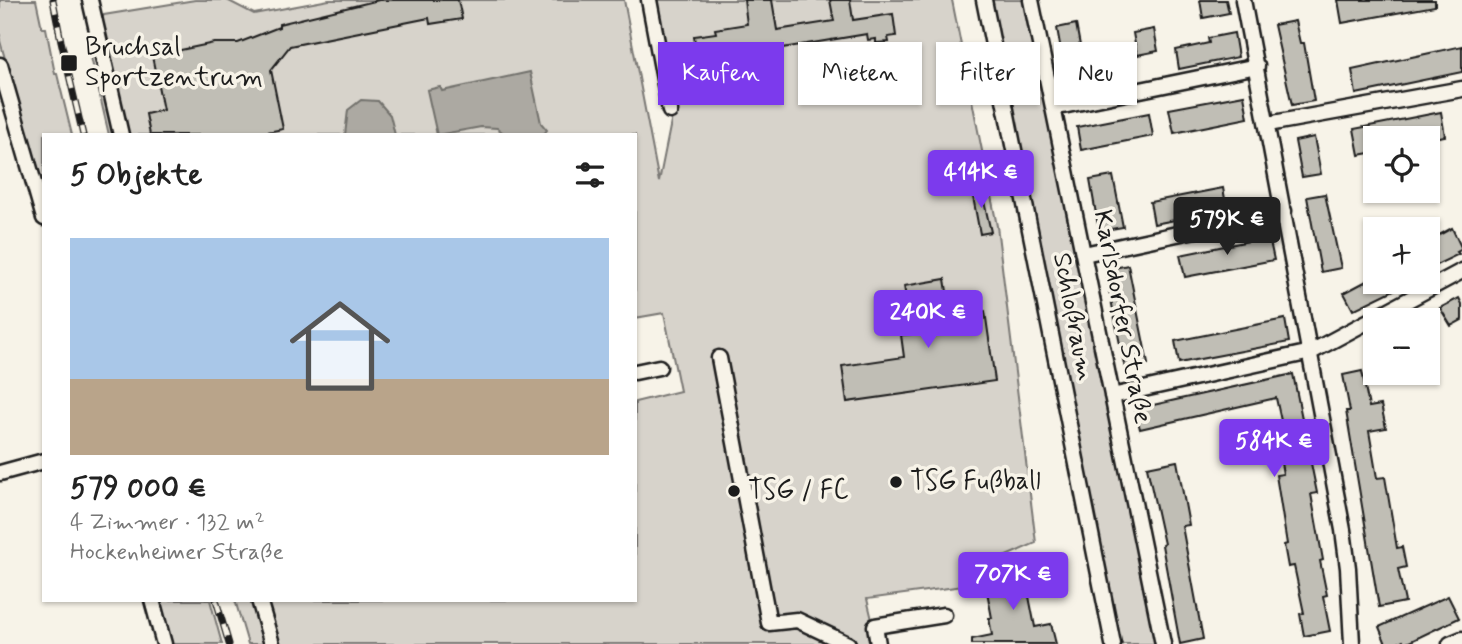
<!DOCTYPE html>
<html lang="de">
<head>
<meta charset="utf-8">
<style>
  :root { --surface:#fff; --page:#f6f6f6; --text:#222; --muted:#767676; --accent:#7c3aed }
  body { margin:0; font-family:Mynerve,sans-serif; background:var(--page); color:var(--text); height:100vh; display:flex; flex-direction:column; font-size:26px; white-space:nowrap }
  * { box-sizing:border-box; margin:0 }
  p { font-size:23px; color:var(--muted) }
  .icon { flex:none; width:38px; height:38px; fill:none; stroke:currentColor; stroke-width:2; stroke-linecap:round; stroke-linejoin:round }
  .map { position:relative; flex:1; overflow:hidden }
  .drawer { position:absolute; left:42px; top:133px; width:595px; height:469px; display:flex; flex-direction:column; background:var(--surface); border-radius:0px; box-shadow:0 2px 5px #0004 }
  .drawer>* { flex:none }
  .top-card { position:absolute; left:658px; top:42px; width:665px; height:63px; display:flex; gap:14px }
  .tools { position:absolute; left:1363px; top:126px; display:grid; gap:14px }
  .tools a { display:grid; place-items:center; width:77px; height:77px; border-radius:0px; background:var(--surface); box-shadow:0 2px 5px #0004; font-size:35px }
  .price { position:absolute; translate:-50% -60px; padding:0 16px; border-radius:7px; background:var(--accent); color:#fff; font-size:23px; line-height:46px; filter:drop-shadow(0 2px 4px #0008) }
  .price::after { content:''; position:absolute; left:50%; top:42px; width:21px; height:16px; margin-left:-10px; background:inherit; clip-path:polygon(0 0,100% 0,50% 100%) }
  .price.active { background:#222; color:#fff }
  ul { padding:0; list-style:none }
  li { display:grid; align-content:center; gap:14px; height:371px; padding:0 28px }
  li span { display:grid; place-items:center; height:217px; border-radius:0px; color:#555 }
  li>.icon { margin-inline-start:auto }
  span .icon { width:126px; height:126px; fill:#fffc; stroke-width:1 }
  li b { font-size:30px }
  h2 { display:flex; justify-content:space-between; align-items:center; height:84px; padding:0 28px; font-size:30px }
  .tag { padding:0 24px; border-radius:0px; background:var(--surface); box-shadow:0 2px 5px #0004; font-size:24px; line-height:63px }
  .tag.active { background:var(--accent); color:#fff }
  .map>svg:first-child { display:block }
</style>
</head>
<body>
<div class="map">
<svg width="1462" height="644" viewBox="0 0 1462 644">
  <rect width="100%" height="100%" fill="#f7f3e8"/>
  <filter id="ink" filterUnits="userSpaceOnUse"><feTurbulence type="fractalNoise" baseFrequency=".0143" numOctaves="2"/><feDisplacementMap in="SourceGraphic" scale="14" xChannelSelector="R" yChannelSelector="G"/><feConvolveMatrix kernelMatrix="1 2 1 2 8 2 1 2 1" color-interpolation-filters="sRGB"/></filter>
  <g filter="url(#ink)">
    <!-- green -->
    <path fill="#d7d3cb" stroke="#7a7874" stroke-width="2" d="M0,0H36L42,28H46L55,74H57L72,135H44V196L0,41Z
      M195,0H227L254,14L329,0H624L659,182L675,102L657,0H952L997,226L1036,543L983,566L970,585L867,599L878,644H248L235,600H635V402L680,391L664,313L635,318V135H109L87,40L104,15Z
      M989,0H1026L1156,644H1118Z
      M159,600H210L222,644H172Z"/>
    <!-- water -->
    <path fill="#aca9a2" stroke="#72716c" stroke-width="2" d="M530,72L541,123L547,130L543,135H506L497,128L481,127L437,135L427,90L440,87L442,91Z
      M361,100L378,101L390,115L395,135H345L348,110Z"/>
    <!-- building -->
    <path fill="#c0beb5" stroke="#1c1c1c" stroke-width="2" d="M379,0H458L462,19L430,24L429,18L290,46L271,70L283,129L252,135H150L146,114L163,110L152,56L214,43H238L279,27V24Z
      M744,0H772L777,30L834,21L830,0H850L853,20L893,14L896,36L888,37L889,42L876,43V39L868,40L867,34L752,53V57L698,66L694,36L716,33L715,29L747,24Z
      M1200,0H1226L1229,13L1203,18Z
      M1338,0H1435V6L1342,23Z
      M1295,21L1300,43H1304L1314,101L1292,105L1274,25Z
      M1076,24L1083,62L1121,55L1126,79L1068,90L1057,28Z
      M1154,29L1158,51L1137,55L1133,33Z
      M1234,33L1238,57L1179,69L1176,50L1209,43L1208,38Z
      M1462,46V72L1356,94L1352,70Z
      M1244,95L1248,118L1174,133L1169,109Z
      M1441,112L1445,136L1432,138H1376V152L1359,155L1354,129Z
      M1149,113L1153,136L1081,150L1077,127Z
      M1314,137L1321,174L1302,177L1295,141Z
      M1113,176L1123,227L1099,231L1090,180Z
      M980,184L991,232L980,234L971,186Z
      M1223,188L1227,210L1154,224L1150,202Z
      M1325,194L1341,268L1321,272L1307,197Z
      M1452,228L1462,249L1457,252L1459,254L1428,269V241Z
      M1269,237L1274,260L1185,277L1180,255Z
      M1128,265L1148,364L1125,369L1105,270Z
      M1376,276V282H1410L1353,310L1344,293Z
      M945,279L948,298L954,297L957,314L985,311L995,381L847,402L842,366L904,357L901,335L912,334L904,286Z
      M1459,298L1462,304V320L1451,326L1440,308Z
      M1285,319L1289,342L1179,363L1175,341Z
      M1362,371L1369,407L1381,405L1386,428L1369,431L1377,478L1385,477L1397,548L1402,547L1406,567L1398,569L1405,602L1379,607L1346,411H1350L1343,375Z
      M1293,374L1317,493L1311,494L1323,560L1320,561L1327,595L1323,596L1330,631L1304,636L1300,614L1304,613L1294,566L1288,567L1284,545L1287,544L1276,475L1283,474L1277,441L1285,439L1276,398L1140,429L1135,409Z
      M1177,461L1189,525L1182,526L1203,639L1180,644L1162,545L1164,544L1147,467Z
      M1025,559V576L1035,627L1051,624L1056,644H972V639L992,635L989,618H992L985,581L1010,576L1008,561Z
      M1448,596L1459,618L1405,644L1403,641L1396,644H1386L1379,627Z"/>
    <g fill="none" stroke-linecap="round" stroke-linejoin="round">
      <defs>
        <path id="minor" d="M90,0L121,135
          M649,0L670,111
          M984,0L1113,644
          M1031,0L1163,644
          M1243,0L1343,530L1348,568L1352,644
          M0,65L44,218
          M1053,108L1257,66
          M1268,124L1462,89
          M1084,254L1284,211
          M719,358L769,623L797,620L848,644
          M635,372L659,367
          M1112,396L1311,352L1462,271
          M0,473L44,461
          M152,600L164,644
          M259,600L272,644
          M878,644L875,626L944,615
          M1450,644L1462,639"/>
      </defs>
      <!-- minor casing -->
      <use href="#minor" stroke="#1c1c1c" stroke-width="19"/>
      <!-- minor -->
      <use href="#minor" stroke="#f7f3e8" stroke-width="14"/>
      <defs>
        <path id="rail" d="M53,0L61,41L83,135
          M216,600L229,644"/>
      </defs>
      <!-- rail casing -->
      <use href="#rail" stroke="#1c1c1c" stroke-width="7"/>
      <!-- rail -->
      <use href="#rail" stroke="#f7f3e8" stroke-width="4.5" stroke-dasharray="13" stroke-linecap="butt"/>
    </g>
  </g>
  <!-- markers -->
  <g fill="#1c1c1c" stroke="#f7f3e8" stroke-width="2.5">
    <rect x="60" y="54" width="18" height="18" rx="3.5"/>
    <circle cx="896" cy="482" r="7"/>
    <circle cx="734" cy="491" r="7"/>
  </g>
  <g text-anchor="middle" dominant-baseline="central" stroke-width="7" stroke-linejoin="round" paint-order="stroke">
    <!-- poi labels -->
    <g font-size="26" fill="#1c1c1c" stroke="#f7f3e8" text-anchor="start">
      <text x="85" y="48">Bruchsal<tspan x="85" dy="30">Sportzentrum</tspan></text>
      <text x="910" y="482">TSG Fußball</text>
      <text x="748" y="491">TSG / FC</text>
    </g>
    <!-- street labels -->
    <g font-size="26" fill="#1c1c1c" stroke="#f7f3e8">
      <text transform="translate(1073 317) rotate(79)">Schloßraum</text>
      <text transform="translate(1122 317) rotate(79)">Karlsdorfer Straße</text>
    </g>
  </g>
</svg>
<div class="tools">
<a><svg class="icon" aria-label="locate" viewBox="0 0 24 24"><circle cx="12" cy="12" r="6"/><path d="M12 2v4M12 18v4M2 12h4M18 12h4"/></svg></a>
<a>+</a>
<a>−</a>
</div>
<b class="price" style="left:981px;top:210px">414K €</b>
<b class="price active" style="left:1227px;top:257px">579K €</b>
<b class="price" style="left:928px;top:350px">240K €</b>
<b class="price" style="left:1274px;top:479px">584K €</b>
<b class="price" style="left:1013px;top:612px">707K €</b>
<div class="top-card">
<a class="tag active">Kaufen</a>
<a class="tag">Mieten</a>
<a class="tag">Filter</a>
<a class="tag">Neu</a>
</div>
<section class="drawer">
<h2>5 Objekte<svg class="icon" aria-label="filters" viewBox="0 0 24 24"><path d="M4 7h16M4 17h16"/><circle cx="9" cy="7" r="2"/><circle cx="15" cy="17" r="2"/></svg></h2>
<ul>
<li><span style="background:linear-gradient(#a9c7e8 65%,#b9a48a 0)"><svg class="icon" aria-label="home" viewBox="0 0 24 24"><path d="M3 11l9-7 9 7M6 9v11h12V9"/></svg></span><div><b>579 000 €</b><p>4 Zimmer · 132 m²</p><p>Hockenheimer Straße</p></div></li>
</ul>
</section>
</div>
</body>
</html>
